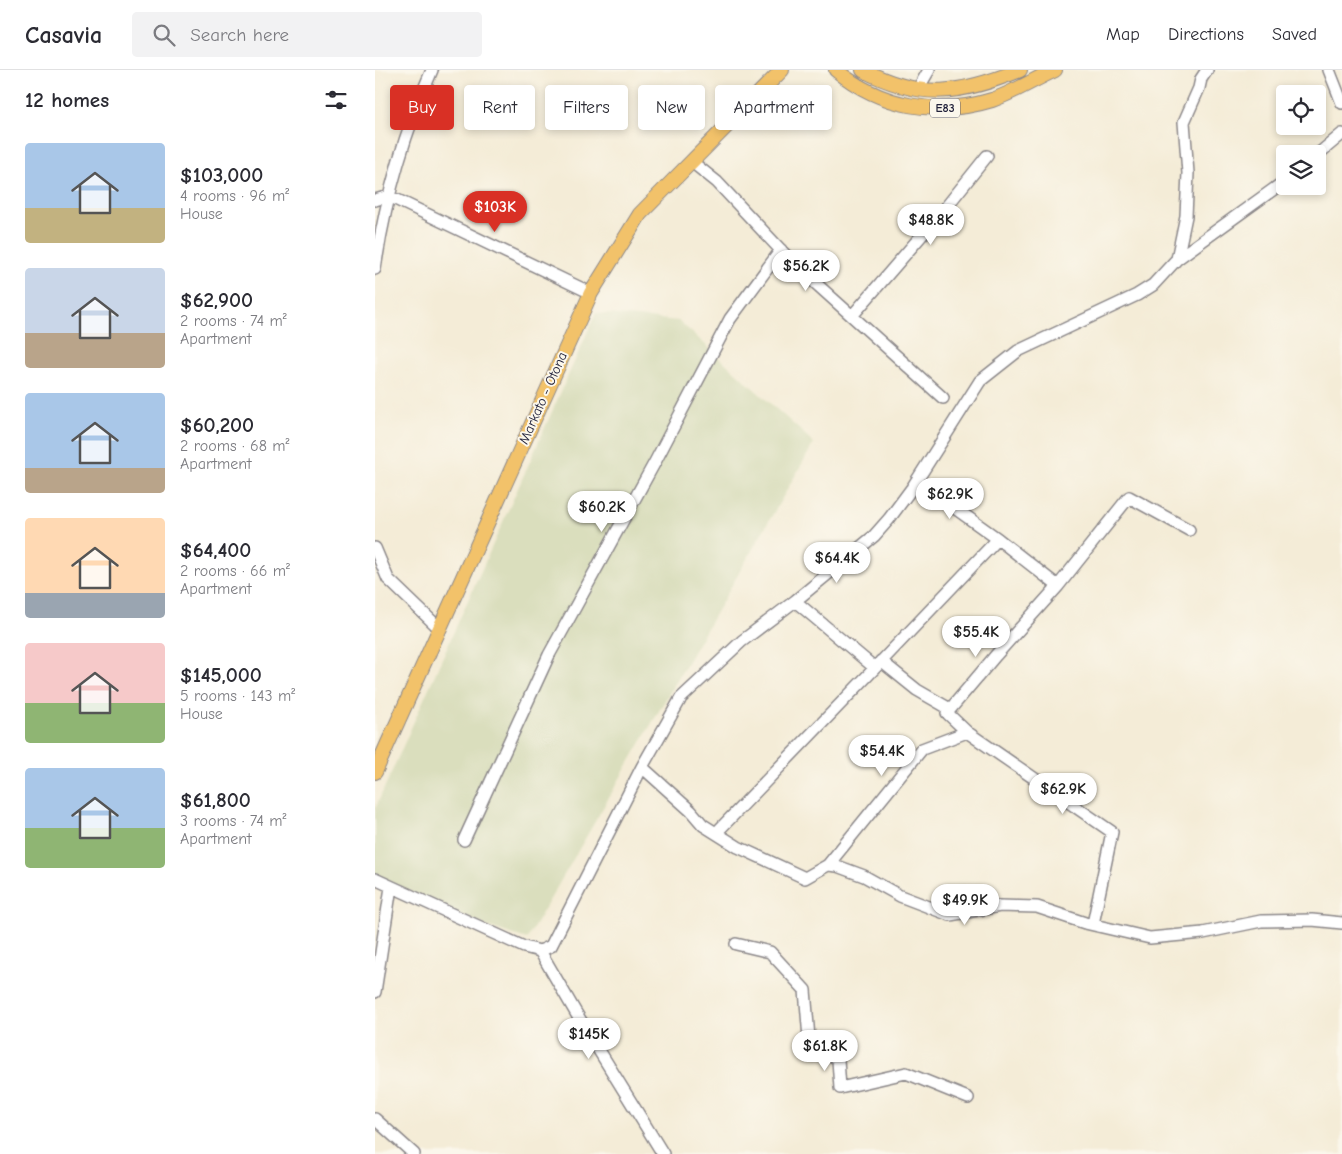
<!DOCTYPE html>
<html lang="en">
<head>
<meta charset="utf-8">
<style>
  :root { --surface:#fff; --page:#f2f2f3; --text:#2b2b33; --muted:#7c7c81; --line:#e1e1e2; --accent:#d93025 }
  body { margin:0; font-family:"Comic Neue",sans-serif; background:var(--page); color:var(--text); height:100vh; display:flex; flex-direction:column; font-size:19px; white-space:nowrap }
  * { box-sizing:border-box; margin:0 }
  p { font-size:16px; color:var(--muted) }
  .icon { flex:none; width:28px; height:28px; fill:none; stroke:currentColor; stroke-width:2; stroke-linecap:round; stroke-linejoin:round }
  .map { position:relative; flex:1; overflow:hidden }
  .details { display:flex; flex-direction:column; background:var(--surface); width:375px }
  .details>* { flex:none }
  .top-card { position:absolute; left:15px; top:15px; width:475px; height:45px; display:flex; gap:10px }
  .tools { position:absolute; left:901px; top:15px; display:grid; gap:10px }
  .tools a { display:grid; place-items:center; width:50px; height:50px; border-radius:5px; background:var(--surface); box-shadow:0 2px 8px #0003; font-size:25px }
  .price { position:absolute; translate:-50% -42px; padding:0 11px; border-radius:18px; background:#fff; color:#222; font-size:16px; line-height:32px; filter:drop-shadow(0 1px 2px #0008) }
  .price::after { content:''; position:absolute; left:50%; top:30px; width:15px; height:11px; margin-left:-8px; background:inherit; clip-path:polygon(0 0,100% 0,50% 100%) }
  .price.selected { background:var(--accent); color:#fff }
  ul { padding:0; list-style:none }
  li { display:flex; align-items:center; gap:15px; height:125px; padding:0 25px }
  li span { display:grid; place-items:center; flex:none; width:140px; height:100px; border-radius:5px; color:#555 }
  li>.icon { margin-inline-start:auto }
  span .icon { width:60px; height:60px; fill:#fffc; stroke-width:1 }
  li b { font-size:21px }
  h2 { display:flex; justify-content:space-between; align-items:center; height:60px; padding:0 25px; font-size:21px }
  .chip { padding:0 18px; border-radius:5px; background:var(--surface); box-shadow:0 2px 8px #0003; font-size:18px; line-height:45px }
  .chip.selected { background:var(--accent); color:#fff }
  header { display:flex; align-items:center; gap:30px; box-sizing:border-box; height:70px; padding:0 25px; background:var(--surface); border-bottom:1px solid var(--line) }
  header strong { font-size:24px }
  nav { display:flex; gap:28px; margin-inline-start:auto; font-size:18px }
  .search { width:350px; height:45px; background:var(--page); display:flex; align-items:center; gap:12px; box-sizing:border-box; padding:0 18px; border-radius:5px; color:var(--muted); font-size:19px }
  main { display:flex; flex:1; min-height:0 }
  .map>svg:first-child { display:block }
</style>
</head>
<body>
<header>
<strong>Casavia</strong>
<div class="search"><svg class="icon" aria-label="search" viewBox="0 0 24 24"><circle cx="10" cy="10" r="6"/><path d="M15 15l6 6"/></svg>Search here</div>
<nav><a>Map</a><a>Directions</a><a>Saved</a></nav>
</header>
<main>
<section class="details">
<h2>12 homes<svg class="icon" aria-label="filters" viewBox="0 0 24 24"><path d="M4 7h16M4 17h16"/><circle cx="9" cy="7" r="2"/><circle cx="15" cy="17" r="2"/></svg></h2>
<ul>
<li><span style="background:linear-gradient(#a9c7e8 65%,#c2b280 0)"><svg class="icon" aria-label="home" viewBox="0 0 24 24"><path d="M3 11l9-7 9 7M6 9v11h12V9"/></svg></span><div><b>$103,000</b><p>4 rooms · 96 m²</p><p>House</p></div></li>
<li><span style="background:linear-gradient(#c9d6e8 65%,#b9a48a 0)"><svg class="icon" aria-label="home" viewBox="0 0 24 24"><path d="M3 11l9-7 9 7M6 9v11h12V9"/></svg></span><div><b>$62,900</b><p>2 rooms · 74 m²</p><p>Apartment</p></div></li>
<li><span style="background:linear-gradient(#a9c7e8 75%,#b9a48a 0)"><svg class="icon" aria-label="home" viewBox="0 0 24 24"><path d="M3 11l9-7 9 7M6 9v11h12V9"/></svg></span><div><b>$60,200</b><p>2 rooms · 68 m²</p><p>Apartment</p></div></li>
<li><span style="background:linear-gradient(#ffd9b3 75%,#9aa5b1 0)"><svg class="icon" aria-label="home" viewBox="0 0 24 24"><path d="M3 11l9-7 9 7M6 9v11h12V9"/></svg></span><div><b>$64,400</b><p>2 rooms · 66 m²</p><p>Apartment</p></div></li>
<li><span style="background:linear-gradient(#f6c9c9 60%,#8fb573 0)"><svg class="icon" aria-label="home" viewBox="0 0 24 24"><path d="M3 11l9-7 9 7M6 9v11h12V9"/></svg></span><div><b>$145,000</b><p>5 rooms · 143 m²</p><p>House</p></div></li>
<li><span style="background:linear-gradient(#a9c7e8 60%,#8fb573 0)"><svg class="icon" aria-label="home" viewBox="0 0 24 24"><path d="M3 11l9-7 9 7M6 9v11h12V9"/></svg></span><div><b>$61,800</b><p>3 rooms · 74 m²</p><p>Apartment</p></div></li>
</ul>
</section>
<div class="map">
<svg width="967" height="1084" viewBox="0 0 967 1084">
  <rect width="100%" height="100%" fill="#fbf7ec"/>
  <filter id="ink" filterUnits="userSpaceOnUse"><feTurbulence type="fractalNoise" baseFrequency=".02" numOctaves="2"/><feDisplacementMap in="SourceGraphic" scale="10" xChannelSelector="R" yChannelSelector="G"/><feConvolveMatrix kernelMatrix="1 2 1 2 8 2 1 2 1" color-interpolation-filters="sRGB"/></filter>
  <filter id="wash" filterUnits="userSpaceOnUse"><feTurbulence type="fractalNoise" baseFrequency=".0096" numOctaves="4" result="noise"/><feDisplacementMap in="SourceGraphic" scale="20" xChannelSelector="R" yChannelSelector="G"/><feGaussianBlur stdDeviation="1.12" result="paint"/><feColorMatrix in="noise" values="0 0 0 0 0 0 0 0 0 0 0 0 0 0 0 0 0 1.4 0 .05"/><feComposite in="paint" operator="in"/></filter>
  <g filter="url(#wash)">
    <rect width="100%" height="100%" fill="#f4ecd7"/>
    <!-- built -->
    <path fill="#dadebd" d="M221,243L304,251L439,373L152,869L111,856L0,806V739Z"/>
  </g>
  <g filter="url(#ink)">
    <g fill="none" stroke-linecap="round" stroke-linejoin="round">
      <defs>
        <path id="minor" d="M954,0L967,33
          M543,19L554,0
          M942,85L967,64
          M317,92L342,112L417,192L568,328
          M0,130L14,126L216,223
          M802,189L910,111
          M0,199C10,131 29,63 57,0
          M477,246L572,136L612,86
          M542,411L623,469
          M0,478L13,509L64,558
          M683,516L621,585L572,643L592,662L737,762L718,854
          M420,531L500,598L623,469L683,516L754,427L814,460
          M506,591L542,620L575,639
          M267,697L316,741L328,755L363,777L430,808L453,795L462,796L489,806L525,826L575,845L625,836L662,837L710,853L775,868L828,863L886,851L937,850L967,853
          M341,763L500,598
          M89,770L174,585L280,392L355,249L406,180
          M453,795L547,679L592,662
          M0,809L149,877L165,881L176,876L267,697L306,628L367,571L420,531L499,466L514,449L537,418L605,311L643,281L762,225L778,215L802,189L811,146L813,103L809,52L824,18L826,9L832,0
          M361,874L395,882L430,920L434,968L463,990L465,1018L531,1003L593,1028
          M165,881L201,943L288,1084
          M0,922L16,817
          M0,1049L39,1084"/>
        <path id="major" d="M461,0C505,37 562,47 617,30C638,23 660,9 680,0
          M488,0C547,31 586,24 645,0
          M0,702L216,223L265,144L407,0"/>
      </defs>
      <!-- minor casing -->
      <use href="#minor" stroke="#8b8789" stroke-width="14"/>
      <!-- major casing -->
      <use href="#major" stroke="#8b8789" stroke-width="16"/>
      <!-- minor -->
      <use href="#minor" stroke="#fff" stroke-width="11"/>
      <!-- major -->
      <use href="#major" stroke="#f2c26a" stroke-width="14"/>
    </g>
  </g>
  <g text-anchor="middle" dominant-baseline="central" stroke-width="4" stroke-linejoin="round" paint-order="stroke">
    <!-- shield labels -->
    <rect fill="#fbf7ec" stroke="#636270" stroke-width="1" x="555" y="28.5" width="30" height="19" rx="4"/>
    <g font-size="12" font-weight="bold" fill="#22223b">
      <text x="570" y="38">E83</text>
    </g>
    <!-- street labels -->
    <g font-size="14" fill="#22223b" stroke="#fbf7ec">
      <text transform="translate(168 328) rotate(-66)">Markato - Otona</text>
    </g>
  </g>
</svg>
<div class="tools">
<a><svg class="icon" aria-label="locate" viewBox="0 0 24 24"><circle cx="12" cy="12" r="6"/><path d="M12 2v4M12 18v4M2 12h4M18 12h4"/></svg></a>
<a><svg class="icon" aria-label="layers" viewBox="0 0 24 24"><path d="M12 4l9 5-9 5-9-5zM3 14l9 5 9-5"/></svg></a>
</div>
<b class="price selected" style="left:120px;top:163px">$103K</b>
<b class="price" style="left:556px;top:176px">$48.8K</b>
<b class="price" style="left:431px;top:222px">$56.2K</b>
<b class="price" style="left:575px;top:450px">$62.9K</b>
<b class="price" style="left:227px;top:463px">$60.2K</b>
<b class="price" style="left:462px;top:514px">$64.4K</b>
<b class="price" style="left:601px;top:588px">$55.4K</b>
<b class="price" style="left:507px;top:707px">$54.4K</b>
<b class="price" style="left:688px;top:745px">$62.9K</b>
<b class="price" style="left:590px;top:856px">$49.9K</b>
<b class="price" style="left:214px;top:990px">$145K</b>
<b class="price" style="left:450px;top:1002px">$61.8K</b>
<div class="top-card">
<a class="chip selected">Buy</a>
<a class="chip">Rent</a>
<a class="chip">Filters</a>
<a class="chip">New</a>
<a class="chip">Apartment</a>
</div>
</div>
</main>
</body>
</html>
